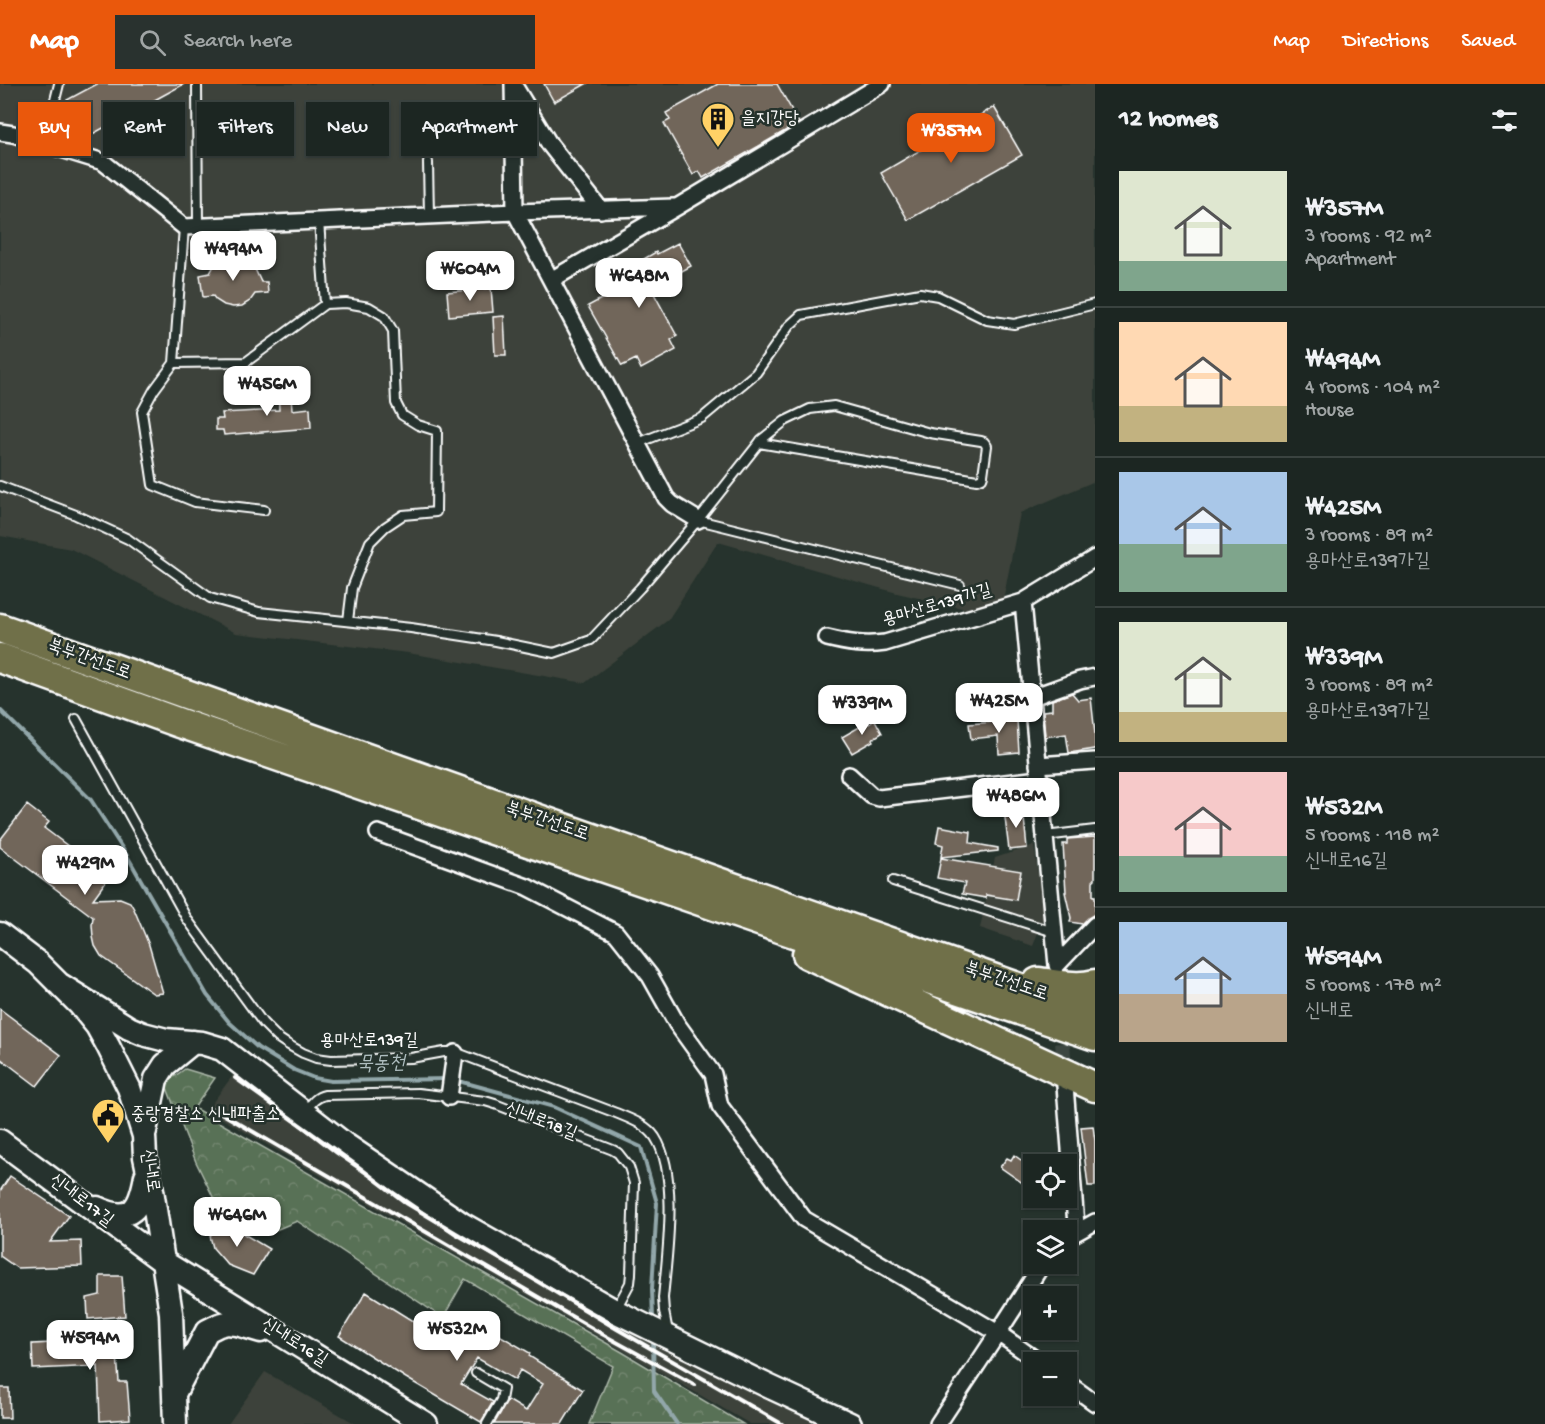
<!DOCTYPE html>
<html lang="en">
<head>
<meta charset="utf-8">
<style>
  :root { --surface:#1c2622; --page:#29322f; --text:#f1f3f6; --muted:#a0a5a5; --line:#3a4340; --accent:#ea580c }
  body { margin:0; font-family:"Gochi Hand","Poor Story",sans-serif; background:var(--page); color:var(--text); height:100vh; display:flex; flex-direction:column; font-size:22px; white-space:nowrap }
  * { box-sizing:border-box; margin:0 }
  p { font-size:20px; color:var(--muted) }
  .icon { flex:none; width:33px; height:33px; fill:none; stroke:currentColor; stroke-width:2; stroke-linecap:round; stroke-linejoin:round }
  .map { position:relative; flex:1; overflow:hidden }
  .drawer { display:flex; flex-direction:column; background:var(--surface); width:450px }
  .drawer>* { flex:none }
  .guide { position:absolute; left:18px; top:18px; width:570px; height:54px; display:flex; gap:12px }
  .fabs { position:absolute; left:1023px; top:1070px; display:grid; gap:12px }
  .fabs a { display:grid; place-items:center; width:54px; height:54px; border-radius:0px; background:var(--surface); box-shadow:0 2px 4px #0004,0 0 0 2px var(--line); font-size:30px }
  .price { position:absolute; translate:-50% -51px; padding:0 14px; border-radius:12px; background:#fff; color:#222; font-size:20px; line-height:39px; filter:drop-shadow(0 2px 3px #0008) }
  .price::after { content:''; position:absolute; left:50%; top:36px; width:18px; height:14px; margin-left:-9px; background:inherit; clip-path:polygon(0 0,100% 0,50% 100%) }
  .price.selected { background:var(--accent); color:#fff }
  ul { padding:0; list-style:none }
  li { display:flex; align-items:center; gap:18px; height:150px; padding:0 24px }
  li+li { border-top:2px solid var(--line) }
  li span { display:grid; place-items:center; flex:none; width:168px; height:120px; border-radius:0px; color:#555 }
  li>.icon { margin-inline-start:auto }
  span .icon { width:72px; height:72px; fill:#fffc; stroke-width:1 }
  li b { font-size:26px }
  h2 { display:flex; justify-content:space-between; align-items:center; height:72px; padding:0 24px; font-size:26px }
  .pill { padding:0 21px; border-radius:0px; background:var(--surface); box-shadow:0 2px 4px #0004,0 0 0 2px var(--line); font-size:21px; line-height:54px }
  .pill.selected { background:var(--accent); color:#fff }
  header { display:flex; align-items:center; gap:36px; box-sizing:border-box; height:84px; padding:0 30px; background:var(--accent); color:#fff }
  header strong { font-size:28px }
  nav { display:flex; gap:33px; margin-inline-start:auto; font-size:21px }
  .search { width:420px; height:54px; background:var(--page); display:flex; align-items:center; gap:15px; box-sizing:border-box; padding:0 21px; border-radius:0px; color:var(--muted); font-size:22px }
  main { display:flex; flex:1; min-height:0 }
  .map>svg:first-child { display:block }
</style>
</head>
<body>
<header>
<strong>Map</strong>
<div class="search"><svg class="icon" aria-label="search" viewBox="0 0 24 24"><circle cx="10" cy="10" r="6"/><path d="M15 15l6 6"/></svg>Search here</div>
<nav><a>Map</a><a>Directions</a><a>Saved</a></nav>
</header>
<main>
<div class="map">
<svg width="1095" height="1340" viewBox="0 0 1095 1340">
  <defs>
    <pattern id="park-crowns" width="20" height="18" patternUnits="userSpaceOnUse" patternTransform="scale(1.5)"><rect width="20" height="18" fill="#597156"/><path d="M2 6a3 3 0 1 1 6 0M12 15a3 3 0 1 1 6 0" fill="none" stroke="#72866f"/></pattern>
  </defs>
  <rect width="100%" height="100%" fill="#26332d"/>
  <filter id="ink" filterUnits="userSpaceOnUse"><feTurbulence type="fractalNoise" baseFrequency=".0167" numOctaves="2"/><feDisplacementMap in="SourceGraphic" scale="12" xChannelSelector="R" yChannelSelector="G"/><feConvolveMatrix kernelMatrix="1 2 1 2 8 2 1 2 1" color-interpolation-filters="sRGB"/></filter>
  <g filter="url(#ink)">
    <!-- built -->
    <path fill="#3c423a" d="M0,0H1095V397L1020,429L1000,533L897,509L718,458L668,536L585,599L408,569L236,549L71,465L0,452Z
      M1034,761L1044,833L1033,862L980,844L995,774Z
      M236,987L517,1177L817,1340H750L207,1026Z
      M265,1288L356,1340H228Z"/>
    <!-- park -->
    <path fill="url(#park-crowns)" stroke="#acb8aa" stroke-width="1.5" d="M185,985L215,994L194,1024L622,1268L743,1340H589L613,1282L465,1195L443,1234L297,1137L271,1148L218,1123L196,1078L165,999Z"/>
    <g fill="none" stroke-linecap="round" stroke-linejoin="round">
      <!-- stream -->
      <path stroke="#92a7aa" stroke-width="4" d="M0,626L91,716L126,770L207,911L229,938L258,964L294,986L314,994L331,997L447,995
        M455,996L554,1023L641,1063L657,1119L652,1205L653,1235
        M653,1255L654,1307L677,1340"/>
    </g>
    <!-- building -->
    <path fill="#71665a" stroke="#fff" stroke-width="1.5" d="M97,0H184L87,53L67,16Z
      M544,0H586L554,18Z
      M718,0H777L799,39L703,94L699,87L693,91L664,39L670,36L666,29Z
      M994,23L1022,71L908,136L881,89Z
      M678,159L691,182L651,204L677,252L671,256L676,266L641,285L636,275L622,282L588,222L605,213L599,203L629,186L628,184L656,168L657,170Z
      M230,173H239L247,177L254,183L261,198H267L268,209L255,210L250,217L242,222L233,223L224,221L216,216L213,212L203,213L200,191L210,189L214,182L221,176Z
      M491,204L493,228L449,232L447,208Z
      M504,232L506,271H495L493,233Z
      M290,296L292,326L310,324L311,344L224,351L223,346H216V335H223L222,329L279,326L278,297Z
      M1072,609L1078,616L1091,614L1095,650V665L1069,669L1066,650L1045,653L1043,627L1052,626V616Z
      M875,636L882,649L872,655L873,657L852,669L842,653L868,638L869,640Z
      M1017,636L1019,668L999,670L998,652L971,655L969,640Z
      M27,721L49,738L44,744L109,793L93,815L120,814L130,818L134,825L149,861L163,909L154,910L101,872L95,862L93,853L92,841L93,833L0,763V756Z
      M1023,724L1027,764L1009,766L1004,726Z
      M939,742L971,748L970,759L998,764V767L941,773L943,761L936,759Z
      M1095,753V795L1093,797V812H1095V830L1088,834L1082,840L1070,838L1071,834L1065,808H1066L1063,760H1067V755Z
      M941,774L1021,787L1016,816L986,811V814L962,810L965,799L937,794Z
      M0,925L61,971L37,1002L0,974Z
      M1093,1042L1095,1057V1102H1088L1081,1043Z
      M1014,1071L1021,1076L1034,1075V1107L1000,1083L1007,1074L1011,1076Z
      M10,1092L69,1132L50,1158L81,1157L82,1182L17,1184L0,1172V1107Z
      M220,1136L269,1165L253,1191L228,1181L213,1164L210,1152Z
      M100,1192H122L125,1232L88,1235L87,1214L100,1211Z
      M366,1208L443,1256L460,1228L530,1269L529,1272L583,1306L562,1340H494L508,1316L526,1327L543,1300L520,1286L515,1296L477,1274L461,1300L493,1318L481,1338L406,1294L339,1252Z
      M116,1256L119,1298H127L130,1335L100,1337L98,1282L33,1285L32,1260Z
      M0,1304H9L10,1334H0Z"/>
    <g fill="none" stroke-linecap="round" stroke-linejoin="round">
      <!-- street-tunnel -->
      <path stroke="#3c4742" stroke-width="15" stroke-dasharray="15 8" stroke-linecap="butt" d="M1061,936L1065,993"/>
      <defs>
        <path id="lane" d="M197,0L198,143
          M44,60L59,0
          M428,78L429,132
          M319,137L325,220L346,219L369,223L384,232L393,247L396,319L402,331L418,341L437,347L436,428L403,431L385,443L370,458L352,504L348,537
          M184,143L174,279L154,306L142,328L153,401L195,418L264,426
          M174,279L246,278L325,220
          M638,359L702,334L756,289L789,242L801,231L920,209L938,212L987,236L1014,240L1095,220
          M0,402L76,431L128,455L210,514L259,528L411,544L496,557L554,569L591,556L640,504L698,436L759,359L761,356L785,337L810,325L834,322L930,349L981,357L984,358L987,362L983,391L982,394L977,396L759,359
          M698,436L960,501
          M76,635L187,835L263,939L278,954L287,960L303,969L316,974L331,976L411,974L444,968H455L616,1029C630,1035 646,1040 655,1053C679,1090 667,1171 663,1214L664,1227L668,1248
          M1045,752L1095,746
          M893,797L1054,848
          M306,1027C311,1020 315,1013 325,1011L418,1009L485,1017L495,1020L613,1066L618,1069L629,1083L634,1099L631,1190L630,1199L616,1225
          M476,1289L503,1305L501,1316L487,1340"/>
        <path id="street" d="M513,0L515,128L674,123
          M513,0L550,61L601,126
          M0,48L13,50L103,78L184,143L515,128L666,414L672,420L698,436
          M551,196L677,123L882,0
          M1023,518L1057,881
          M827,554C847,559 864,562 885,559L1023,518L1095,474
          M1032,613L1080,596L1095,593
          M1038,681L1095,677
          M849,691L872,712L879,714L1039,695
          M378,749L527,803L616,849L650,892L677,940L713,990L720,1022L804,1135L998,1249L1043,1179
          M1057,881L1095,841
          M1065,1002L1076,1141L1066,1155
          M449,1013L455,969
          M1068,1153L1095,1138
          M1066,1298L1095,1319
          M938,1340L998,1249L1039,1278"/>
        <path id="secondary" d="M0,850L38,879L80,921L97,942L108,962L129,1004L144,1052L145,1073L152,1106L171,1229L175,1340
          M59,900L129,944L143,950L166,956L202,959L222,965L343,1059L462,1140L615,1227L768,1302L850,1340
          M145,1047L156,995L165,981L193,958
          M0,1057L162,1177L426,1340
          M97,1124C132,1140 140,1125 146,1092
          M175,1308L207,1247L219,1241L227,1239L237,1240L261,1247"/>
        <path id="highway" d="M0,544L547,738L1095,930
          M0,574L180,639L1095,952
          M807,870L1095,1003
          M1038,898C1056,900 1077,905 1095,900"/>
      </defs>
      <!-- lane casing -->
      <use href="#lane" stroke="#fff" stroke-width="12"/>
      <!-- street casing -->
      <use href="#street" stroke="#fff" stroke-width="20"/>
      <!-- secondary casing -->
      <use href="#secondary" stroke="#fff" stroke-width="27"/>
      <!-- highway casing -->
      <use href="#highway" stroke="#fff" stroke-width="33"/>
      <!-- lane -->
      <use href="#lane" stroke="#26332d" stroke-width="8"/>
      <!-- street -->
      <use href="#street" stroke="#26332d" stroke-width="15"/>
      <!-- secondary -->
      <use href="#secondary" stroke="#26332d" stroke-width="22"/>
      <!-- highway -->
      <use href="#highway" stroke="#70704a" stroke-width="28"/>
      <!-- rail -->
      <path stroke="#fff" stroke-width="4" d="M235,994L359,1083L406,1119L617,1245L782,1340
        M214,1025L602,1250L695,1301"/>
    </g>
  </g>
  <!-- icons -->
  <defs>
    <symbol id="building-pin" viewBox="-11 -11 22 30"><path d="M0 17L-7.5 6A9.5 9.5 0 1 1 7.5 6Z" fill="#ffd166" stroke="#26332d"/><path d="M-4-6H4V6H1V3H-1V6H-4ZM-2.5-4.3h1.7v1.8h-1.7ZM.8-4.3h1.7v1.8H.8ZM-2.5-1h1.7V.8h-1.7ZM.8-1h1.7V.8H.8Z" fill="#111"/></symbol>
    <symbol id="civic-pin" viewBox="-11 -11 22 30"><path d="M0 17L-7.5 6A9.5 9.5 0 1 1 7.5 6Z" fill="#ffd166" stroke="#26332d"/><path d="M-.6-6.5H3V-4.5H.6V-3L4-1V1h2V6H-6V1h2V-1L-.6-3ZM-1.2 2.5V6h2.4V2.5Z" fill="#111"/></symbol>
  </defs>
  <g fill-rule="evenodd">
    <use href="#building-pin" x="699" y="16" width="38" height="52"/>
    <use href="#civic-pin" x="89" y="1012" width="38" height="52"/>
  </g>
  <g text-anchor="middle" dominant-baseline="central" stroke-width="5" stroke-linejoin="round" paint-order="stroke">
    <!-- poi labels -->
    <g font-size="18" fill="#fff" stroke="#26332d" text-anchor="start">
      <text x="741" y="35">을지강당</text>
      <text x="131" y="1031">중랑경찰소 신내파출소</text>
    </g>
    <!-- street labels -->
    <g font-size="18" fill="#fff" stroke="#26332d">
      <text transform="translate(937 522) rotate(-16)">용마산로139가길</text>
      <text transform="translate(89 576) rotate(20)">북부간선도로</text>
      <text transform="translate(547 738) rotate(19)">북부간선도로</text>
      <text transform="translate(1006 898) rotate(19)">북부간선도로</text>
      <text x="369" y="957">용마산로139길</text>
      <text transform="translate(541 1038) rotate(21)">신내로18길</text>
      <text transform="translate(149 1087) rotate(81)">신내로</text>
      <text transform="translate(81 1117) rotate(37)">신내로17길</text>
      <text transform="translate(294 1259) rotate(32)">신내로16길</text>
    </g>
    <!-- water labels -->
    <g font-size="20" font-style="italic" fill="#aebdbf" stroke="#26332d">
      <text transform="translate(381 981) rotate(-1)">묵동천</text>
    </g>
  </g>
</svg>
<div class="fabs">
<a><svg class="icon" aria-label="locate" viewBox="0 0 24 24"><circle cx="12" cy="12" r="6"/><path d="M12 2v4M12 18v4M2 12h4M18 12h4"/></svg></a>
<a><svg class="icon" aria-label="layers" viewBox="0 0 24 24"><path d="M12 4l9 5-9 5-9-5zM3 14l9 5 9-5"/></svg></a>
<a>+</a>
<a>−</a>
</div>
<b class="price selected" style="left:951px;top:80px">₩357M</b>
<b class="price" style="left:233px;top:198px">₩494M</b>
<b class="price" style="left:470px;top:218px">₩604M</b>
<b class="price" style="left:639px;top:225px">₩648M</b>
<b class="price" style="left:267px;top:333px">₩456M</b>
<b class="price" style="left:999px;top:650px">₩425M</b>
<b class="price" style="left:862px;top:652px">₩339M</b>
<b class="price" style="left:1016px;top:745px">₩486M</b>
<b class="price" style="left:85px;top:812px">₩429M</b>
<b class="price" style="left:237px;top:1164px">₩646M</b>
<b class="price" style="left:457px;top:1278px">₩532M</b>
<b class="price" style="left:90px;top:1287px">₩594M</b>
<div class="guide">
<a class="pill selected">Buy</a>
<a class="pill">Rent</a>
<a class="pill">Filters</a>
<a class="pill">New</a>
<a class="pill">Apartment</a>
</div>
</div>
<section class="drawer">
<h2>12 homes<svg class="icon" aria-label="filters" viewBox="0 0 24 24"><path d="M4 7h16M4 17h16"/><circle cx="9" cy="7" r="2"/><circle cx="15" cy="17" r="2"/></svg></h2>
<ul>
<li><span style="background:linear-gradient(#dfe7d0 75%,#7fa58c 0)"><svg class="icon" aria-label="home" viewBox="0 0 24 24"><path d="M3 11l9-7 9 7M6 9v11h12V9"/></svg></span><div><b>₩357M</b><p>3 rooms · 92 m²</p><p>Apartment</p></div></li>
<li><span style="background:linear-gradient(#ffd9b3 70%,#c2b280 0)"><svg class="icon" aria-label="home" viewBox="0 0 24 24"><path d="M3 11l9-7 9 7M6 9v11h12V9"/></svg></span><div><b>₩494M</b><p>4 rooms · 104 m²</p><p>House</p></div></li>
<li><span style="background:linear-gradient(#a9c7e8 60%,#7fa58c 0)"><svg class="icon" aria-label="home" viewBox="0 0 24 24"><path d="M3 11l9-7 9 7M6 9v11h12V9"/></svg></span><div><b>₩425M</b><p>3 rooms · 89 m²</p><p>용마산로139가길</p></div></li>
<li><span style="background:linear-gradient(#dfe7d0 75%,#c2b280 0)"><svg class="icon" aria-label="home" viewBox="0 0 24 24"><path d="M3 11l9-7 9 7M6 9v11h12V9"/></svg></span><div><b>₩339M</b><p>3 rooms · 89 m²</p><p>용마산로139가길</p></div></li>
<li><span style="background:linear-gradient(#f6c9c9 70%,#7fa58c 0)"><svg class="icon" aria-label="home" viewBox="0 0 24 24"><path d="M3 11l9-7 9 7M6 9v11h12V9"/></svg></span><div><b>₩532M</b><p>5 rooms · 118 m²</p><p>신내로16길</p></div></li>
<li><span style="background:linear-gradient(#a9c7e8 60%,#b9a48a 0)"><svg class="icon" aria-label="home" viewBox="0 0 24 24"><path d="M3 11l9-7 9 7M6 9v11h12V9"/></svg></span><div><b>₩594M</b><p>5 rooms · 178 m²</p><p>신내로</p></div></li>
</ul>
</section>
</main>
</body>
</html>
